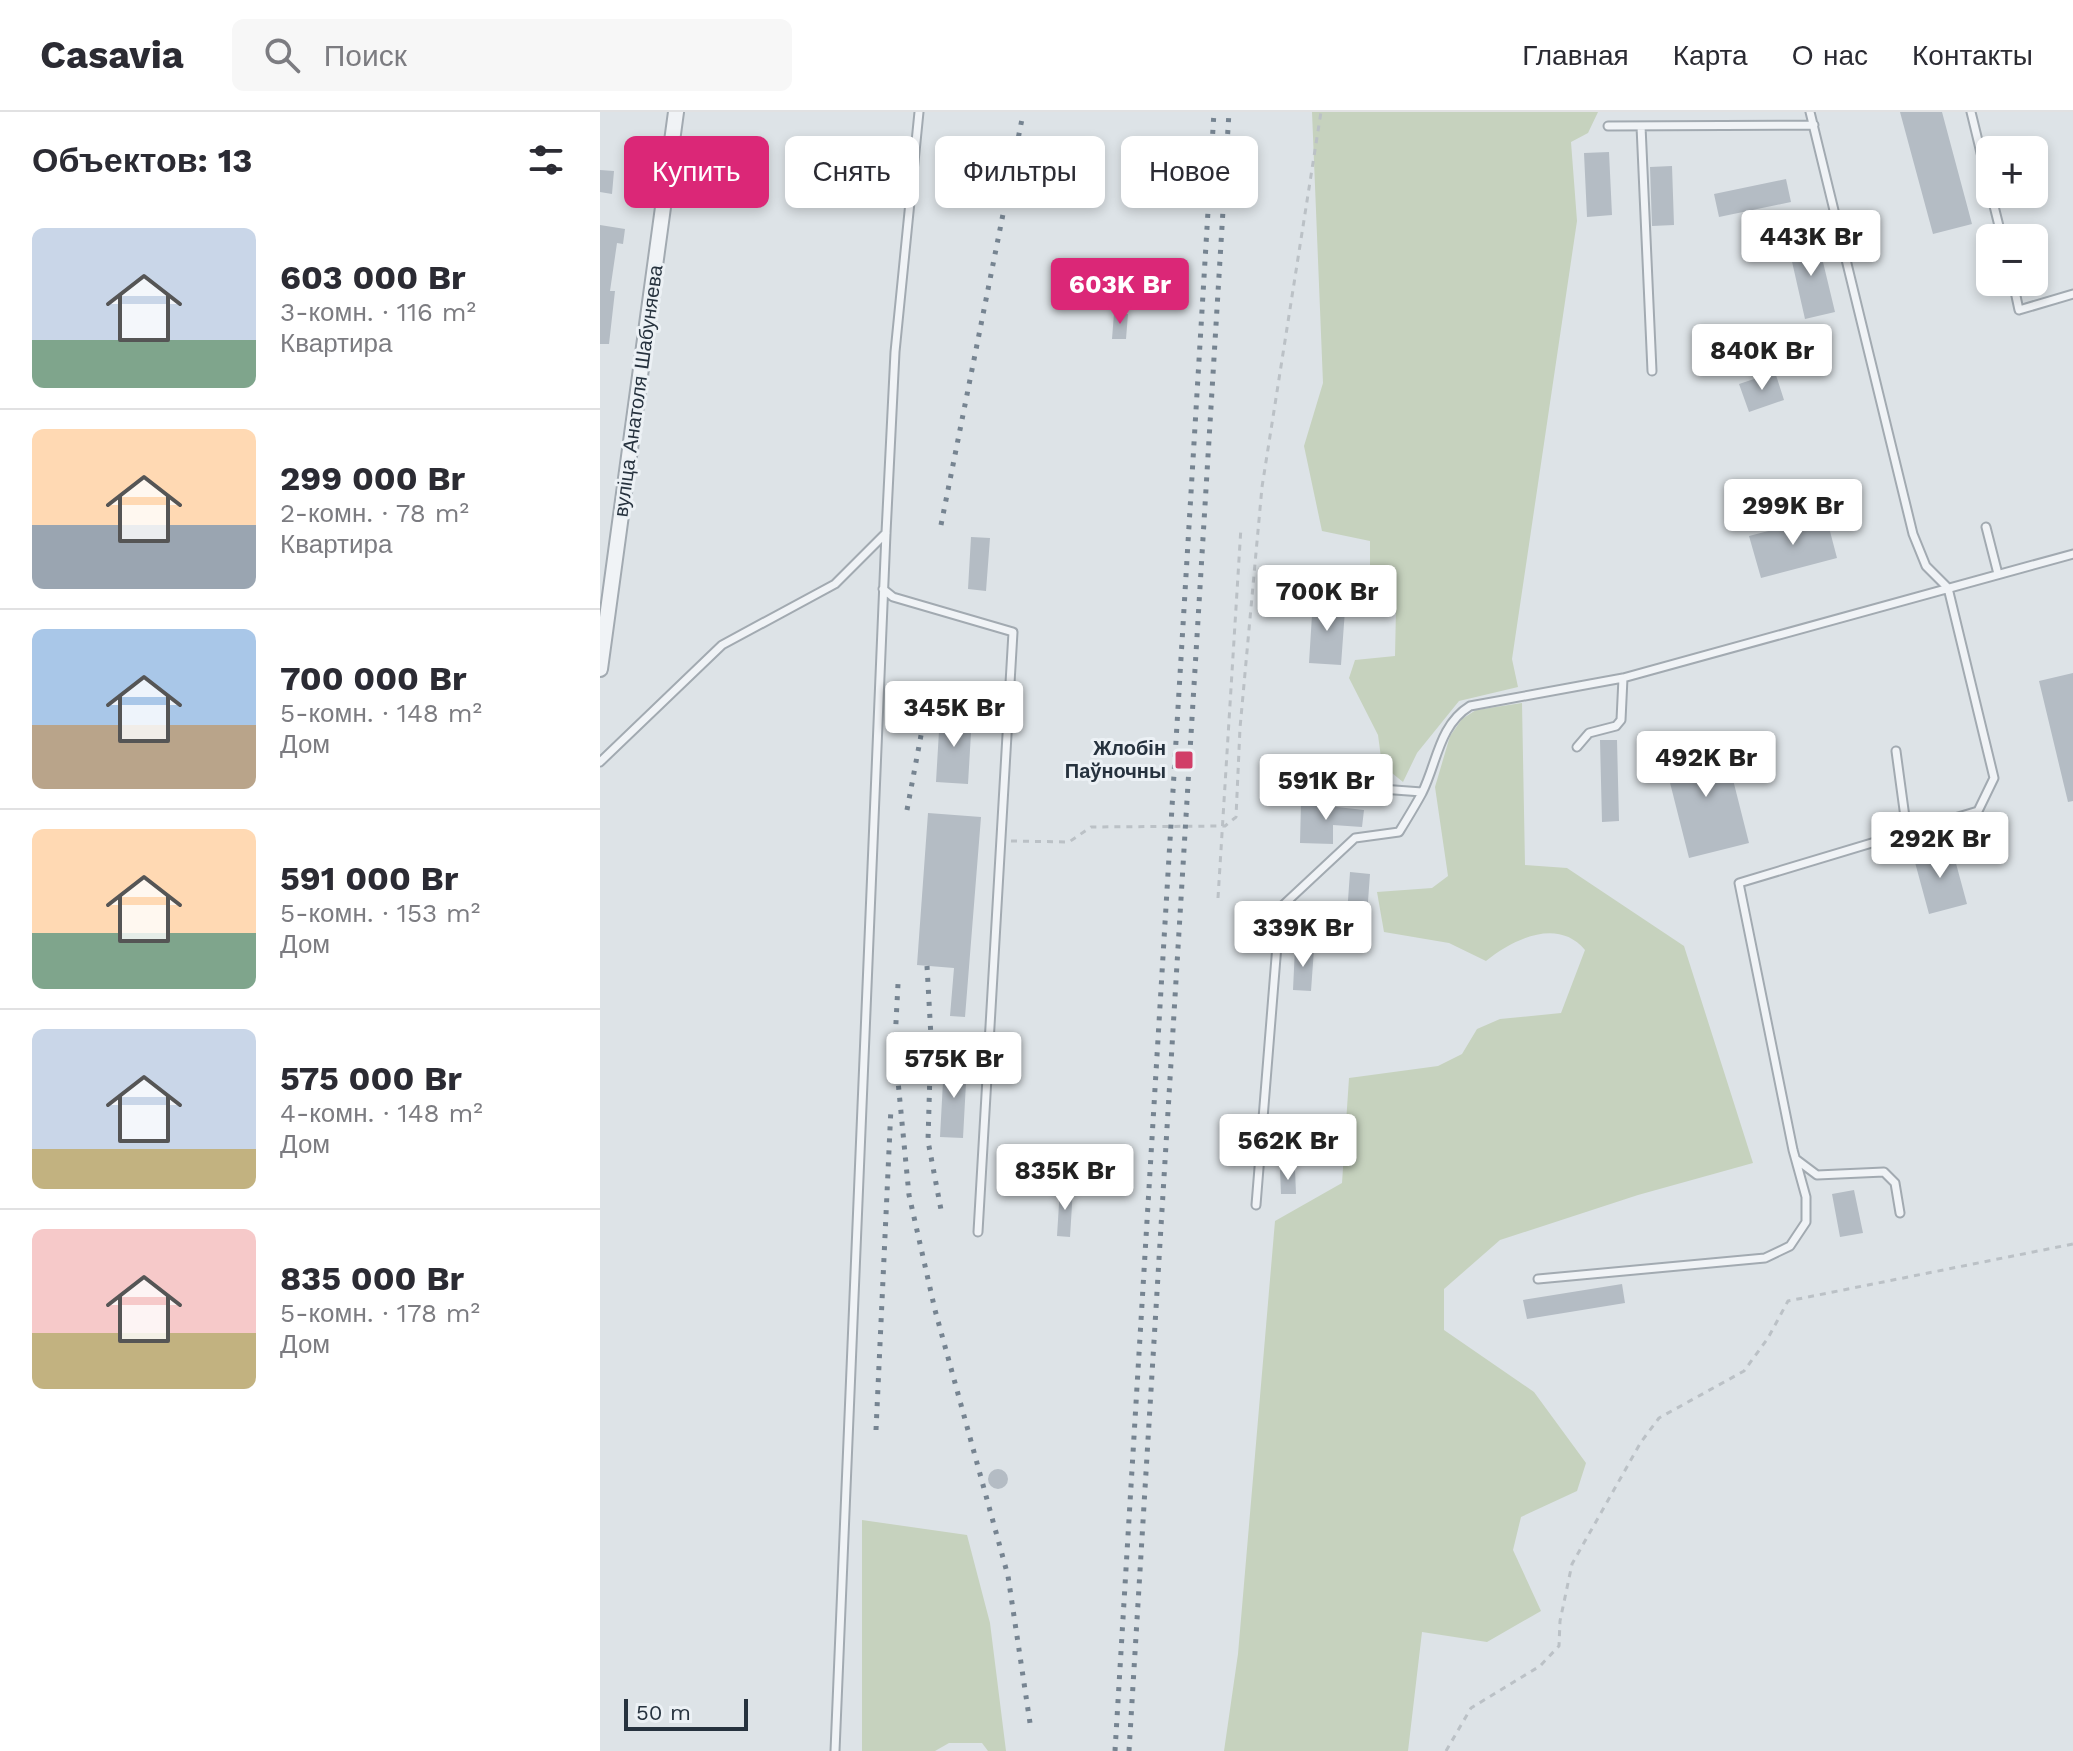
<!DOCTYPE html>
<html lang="ru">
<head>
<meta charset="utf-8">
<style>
  :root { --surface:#fff; --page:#f7f7f7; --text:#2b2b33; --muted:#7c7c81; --line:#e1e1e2; --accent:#db2777 }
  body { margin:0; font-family:"Work Sans",sans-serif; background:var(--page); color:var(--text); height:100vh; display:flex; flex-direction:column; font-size:30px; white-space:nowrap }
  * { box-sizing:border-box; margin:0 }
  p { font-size:26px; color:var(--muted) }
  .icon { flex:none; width:44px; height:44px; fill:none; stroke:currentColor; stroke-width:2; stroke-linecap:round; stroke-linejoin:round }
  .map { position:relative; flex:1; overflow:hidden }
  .drawer { display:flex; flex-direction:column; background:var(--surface); width:600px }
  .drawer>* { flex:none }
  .hud { position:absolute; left:24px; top:24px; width:760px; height:72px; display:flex; gap:16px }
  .buttons { position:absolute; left:1376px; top:24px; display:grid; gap:16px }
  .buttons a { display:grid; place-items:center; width:72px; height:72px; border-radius:12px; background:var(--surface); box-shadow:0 4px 12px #0003; font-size:40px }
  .scale { position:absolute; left:24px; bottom:20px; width:124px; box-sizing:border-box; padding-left:8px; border:4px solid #26323e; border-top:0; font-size:22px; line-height:28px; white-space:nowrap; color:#26323e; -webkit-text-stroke:6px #ecf1f5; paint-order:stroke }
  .price { position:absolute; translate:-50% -68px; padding:0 18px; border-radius:8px; background:#fff; color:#222; font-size:26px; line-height:52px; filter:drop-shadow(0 2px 4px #0008) }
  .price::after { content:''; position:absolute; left:50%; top:48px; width:24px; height:18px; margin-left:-12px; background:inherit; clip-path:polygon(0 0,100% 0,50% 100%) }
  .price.selected { background:var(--accent); color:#fff }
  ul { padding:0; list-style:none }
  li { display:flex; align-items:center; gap:24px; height:200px; padding:0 32px }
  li+li { border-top:2px solid var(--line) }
  li span { display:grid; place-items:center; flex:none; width:224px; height:160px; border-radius:12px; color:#555 }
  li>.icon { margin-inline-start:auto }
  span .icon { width:96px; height:96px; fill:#fffc; stroke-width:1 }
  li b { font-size:34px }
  h2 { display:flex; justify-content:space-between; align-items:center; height:96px; padding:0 32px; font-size:34px }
  .chip { padding:0 28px; border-radius:12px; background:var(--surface); box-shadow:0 4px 12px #0003; font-size:28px; line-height:72px }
  .chip.selected { background:var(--accent); color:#fff }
  header { display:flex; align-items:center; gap:48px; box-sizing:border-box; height:112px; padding:0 40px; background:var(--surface); border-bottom:2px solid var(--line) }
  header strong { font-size:38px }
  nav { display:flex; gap:44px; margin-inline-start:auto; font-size:28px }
  .search { width:560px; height:72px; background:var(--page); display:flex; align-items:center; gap:20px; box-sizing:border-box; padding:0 28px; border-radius:12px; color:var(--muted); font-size:30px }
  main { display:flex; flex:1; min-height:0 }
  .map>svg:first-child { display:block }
</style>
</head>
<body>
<header>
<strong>Casavia</strong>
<div class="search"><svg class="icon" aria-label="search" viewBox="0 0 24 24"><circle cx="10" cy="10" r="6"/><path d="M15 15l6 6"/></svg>Поиск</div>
<nav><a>Главная</a><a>Карта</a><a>О нас</a><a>Контакты</a></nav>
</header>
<main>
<section class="drawer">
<h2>Объектов: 13<svg class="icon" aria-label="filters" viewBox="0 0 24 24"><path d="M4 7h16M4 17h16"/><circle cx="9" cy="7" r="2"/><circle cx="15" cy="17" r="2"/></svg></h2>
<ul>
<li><span style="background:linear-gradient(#c9d6e8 70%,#7fa58c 0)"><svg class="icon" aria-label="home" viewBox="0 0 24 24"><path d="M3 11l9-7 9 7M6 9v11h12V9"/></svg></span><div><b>603 000 Br</b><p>3-комн. · 116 m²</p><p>Квартира</p></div></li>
<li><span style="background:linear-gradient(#ffd9b3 60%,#9aa5b1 0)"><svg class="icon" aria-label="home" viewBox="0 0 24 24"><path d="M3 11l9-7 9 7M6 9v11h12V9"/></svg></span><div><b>299 000 Br</b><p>2-комн. · 78 m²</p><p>Квартира</p></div></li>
<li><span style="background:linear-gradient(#a9c7e8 60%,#b9a48a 0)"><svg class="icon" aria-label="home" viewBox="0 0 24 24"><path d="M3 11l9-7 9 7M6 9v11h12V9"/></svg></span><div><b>700 000 Br</b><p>5-комн. · 148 m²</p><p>Дом</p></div></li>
<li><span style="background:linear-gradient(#ffd9b3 65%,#7fa58c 0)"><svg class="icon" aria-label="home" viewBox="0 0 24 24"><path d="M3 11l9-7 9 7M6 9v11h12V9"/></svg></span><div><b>591 000 Br</b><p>5-комн. · 153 m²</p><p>Дом</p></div></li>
<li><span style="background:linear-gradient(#c9d6e8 75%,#c2b280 0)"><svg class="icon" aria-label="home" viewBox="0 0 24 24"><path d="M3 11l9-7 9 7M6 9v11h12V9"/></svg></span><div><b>575 000 Br</b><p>4-комн. · 148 m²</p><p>Дом</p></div></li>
<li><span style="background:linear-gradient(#f6c9c9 65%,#c2b280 0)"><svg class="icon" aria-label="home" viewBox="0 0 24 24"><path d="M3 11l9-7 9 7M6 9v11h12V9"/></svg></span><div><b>835 000 Br</b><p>5-комн. · 178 m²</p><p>Дом</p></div></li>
</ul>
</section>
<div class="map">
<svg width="1473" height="1639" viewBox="0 0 1473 1639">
  <rect width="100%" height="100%" fill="#dde3e7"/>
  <!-- green -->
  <path fill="#c6d2be" d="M712,0H998L988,21L971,30L977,109L912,547L918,575L859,589L817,641L803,670L782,653L778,623L749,566L755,548L795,544L796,497L770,483V429L722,419L704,334L723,271Z
    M922,591L925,753L967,756L1084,834L1153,1051L1038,1083L900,1128L844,1177V1218L934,1280L986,1351L977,1379L921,1405L913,1438L941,1499L887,1530L822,1520L808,1639H624L638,1542L675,1109L742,1071L749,966L838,954L862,942L877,917L900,907L961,901L985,838C958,805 913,827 886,849L849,831L784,820L777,780L832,776L848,764L835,675L850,624L862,607L876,598Z
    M262,1408L367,1423L390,1511L406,1639H388L382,1631H349L335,1639H262Z"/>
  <!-- building -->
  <path fill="#b4bcc4" d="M1300,0H1342L1372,112L1333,122Z
    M1009,40L1012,103L987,105L984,41Z
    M1072,54L1074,113L1052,114L1050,55Z
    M0,58L14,59L12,82L0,80Z
    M1186,67L1191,90L1119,105L1114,82Z
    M0,113L25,117L23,132L17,131L10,179H15L9,232H0Z
    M1217,125L1235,200L1205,207L1188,132Z
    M514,201L528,202L526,227H512Z
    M1175,260L1184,288L1149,300L1139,272Z
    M1226,404L1237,446L1161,466L1149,424Z
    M371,425L390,426L386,479L368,477Z
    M713,487L737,489L745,498L741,553L709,551Z
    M1473,561V689L1468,690L1439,569Z
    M340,602L372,604L368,672L336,670Z
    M1000,628H1017L1019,709L1002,710Z
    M1123,628L1149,731L1089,746L1063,643Z
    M701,691L764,698L762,715L733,713V732L700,731Z
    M328,701L381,705L365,905L350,904L354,856L317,853Z
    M1351,733L1367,792L1329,802L1313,743Z
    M750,760L770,762L767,803L747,802Z
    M695,835L714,837L711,879L693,878Z
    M344,951L367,952L363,1026L340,1025Z
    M695,1057L696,1082H681L680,1058Z
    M460,1076L473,1077L470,1125L457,1124Z
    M1254,1078L1263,1121L1240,1125L1232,1082Z
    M1022,1172L1025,1191L927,1207L923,1188Z
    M388 1367a10 10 0 1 1 20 0a10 10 0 1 1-20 0Z"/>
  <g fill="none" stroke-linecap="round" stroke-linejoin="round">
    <defs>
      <path id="service" d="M1371,0L1390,78
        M1008,14L1214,13
        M1041,14L1052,259
        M1391,82L1402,126
        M1413,170L1419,198L1473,182
        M1386,415L1398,462
        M283,477L293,485L413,520L378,1120
        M977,635L989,621L1016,614L1021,608L1023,566
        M1296,639L1307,720
        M0,650L122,533L235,472L286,421
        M740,674L822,680
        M1197,1048L1217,1063L1284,1060L1295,1071L1300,1101
        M656,1093L680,796L755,726L799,720C807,707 815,694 822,681C837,651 839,613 870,594L1023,566L1473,442
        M938,1167L1165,1146L1190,1134L1206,1110V1085L1193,1038L1139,771L1378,699L1394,666L1348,476L1326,454L1313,422L1210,0
        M235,1639L286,421L295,240L319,0"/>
      <path id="minor" d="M0,557L76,0"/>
    </defs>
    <!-- service casing -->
    <use href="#service" stroke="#a2aab1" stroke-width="11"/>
    <!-- minor casing -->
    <use href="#minor" stroke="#a2aab1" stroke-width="18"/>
    <!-- path -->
    <path stroke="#bbc1c6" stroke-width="3" stroke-dasharray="6 6" stroke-linecap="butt" d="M411,729L469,730L491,715L625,714L636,705L640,616L662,375L721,0
      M618,786L641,415
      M846,1639L871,1596L940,1554L959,1534L960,1509L972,1452L1041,1330L1059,1306L1144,1259L1168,1226L1188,1189L1473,1132"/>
    <!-- service -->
    <use href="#service" stroke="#f0f3f6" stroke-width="7"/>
    <!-- minor -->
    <use href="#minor" stroke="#f0f3f6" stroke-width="14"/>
    <!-- rail -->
    <path stroke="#768491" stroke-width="5" stroke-dasharray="4 8" stroke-linecap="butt" d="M341,413L423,2
      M307,698L331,570
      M327,854L331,925L328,1029L342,1103
      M295,938L309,1083L335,1198L408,1464L430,1611
      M294,948L298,872
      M276,1318L291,995
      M515,1639L614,0
      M529,1639L629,0"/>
  </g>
  <!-- markers -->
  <rect fill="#d13e68" stroke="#ecf1f5" stroke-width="3" x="574" y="638" width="20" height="20" rx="4"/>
  <g text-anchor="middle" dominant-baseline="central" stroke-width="6" stroke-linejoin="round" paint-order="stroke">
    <!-- street labels -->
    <g font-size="20" fill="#26323e" stroke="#ecf1f5">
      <text transform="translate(38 279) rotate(-82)">вуліца Анатоля Шабуняева</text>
    </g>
    <!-- poi labels -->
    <g font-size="20" font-weight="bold" fill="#26323e" stroke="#ecf1f5" text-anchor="end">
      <text x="566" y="636">Жлобін<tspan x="566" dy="23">Паўночны</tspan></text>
    </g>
  </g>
</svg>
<div class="buttons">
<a>+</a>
<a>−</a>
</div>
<div class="scale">50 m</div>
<b class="price" style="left:1211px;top:166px">443K Br</b>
<b class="price selected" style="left:520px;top:214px">603K Br</b>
<b class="price" style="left:1162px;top:280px">840K Br</b>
<b class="price" style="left:1193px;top:435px">299K Br</b>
<b class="price" style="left:727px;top:521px">700K Br</b>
<b class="price" style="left:354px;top:637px">345K Br</b>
<b class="price" style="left:1106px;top:687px">492K Br</b>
<b class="price" style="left:726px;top:710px">591K Br</b>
<b class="price" style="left:1340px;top:768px">292K Br</b>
<b class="price" style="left:703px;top:857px">339K Br</b>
<b class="price" style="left:354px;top:988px">575K Br</b>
<b class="price" style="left:688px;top:1070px">562K Br</b>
<b class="price" style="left:465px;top:1100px">835K Br</b>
<div class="hud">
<a class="chip selected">Купить</a>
<a class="chip">Снять</a>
<a class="chip">Фильтры</a>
<a class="chip">Новое</a>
</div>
</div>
</main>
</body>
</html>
